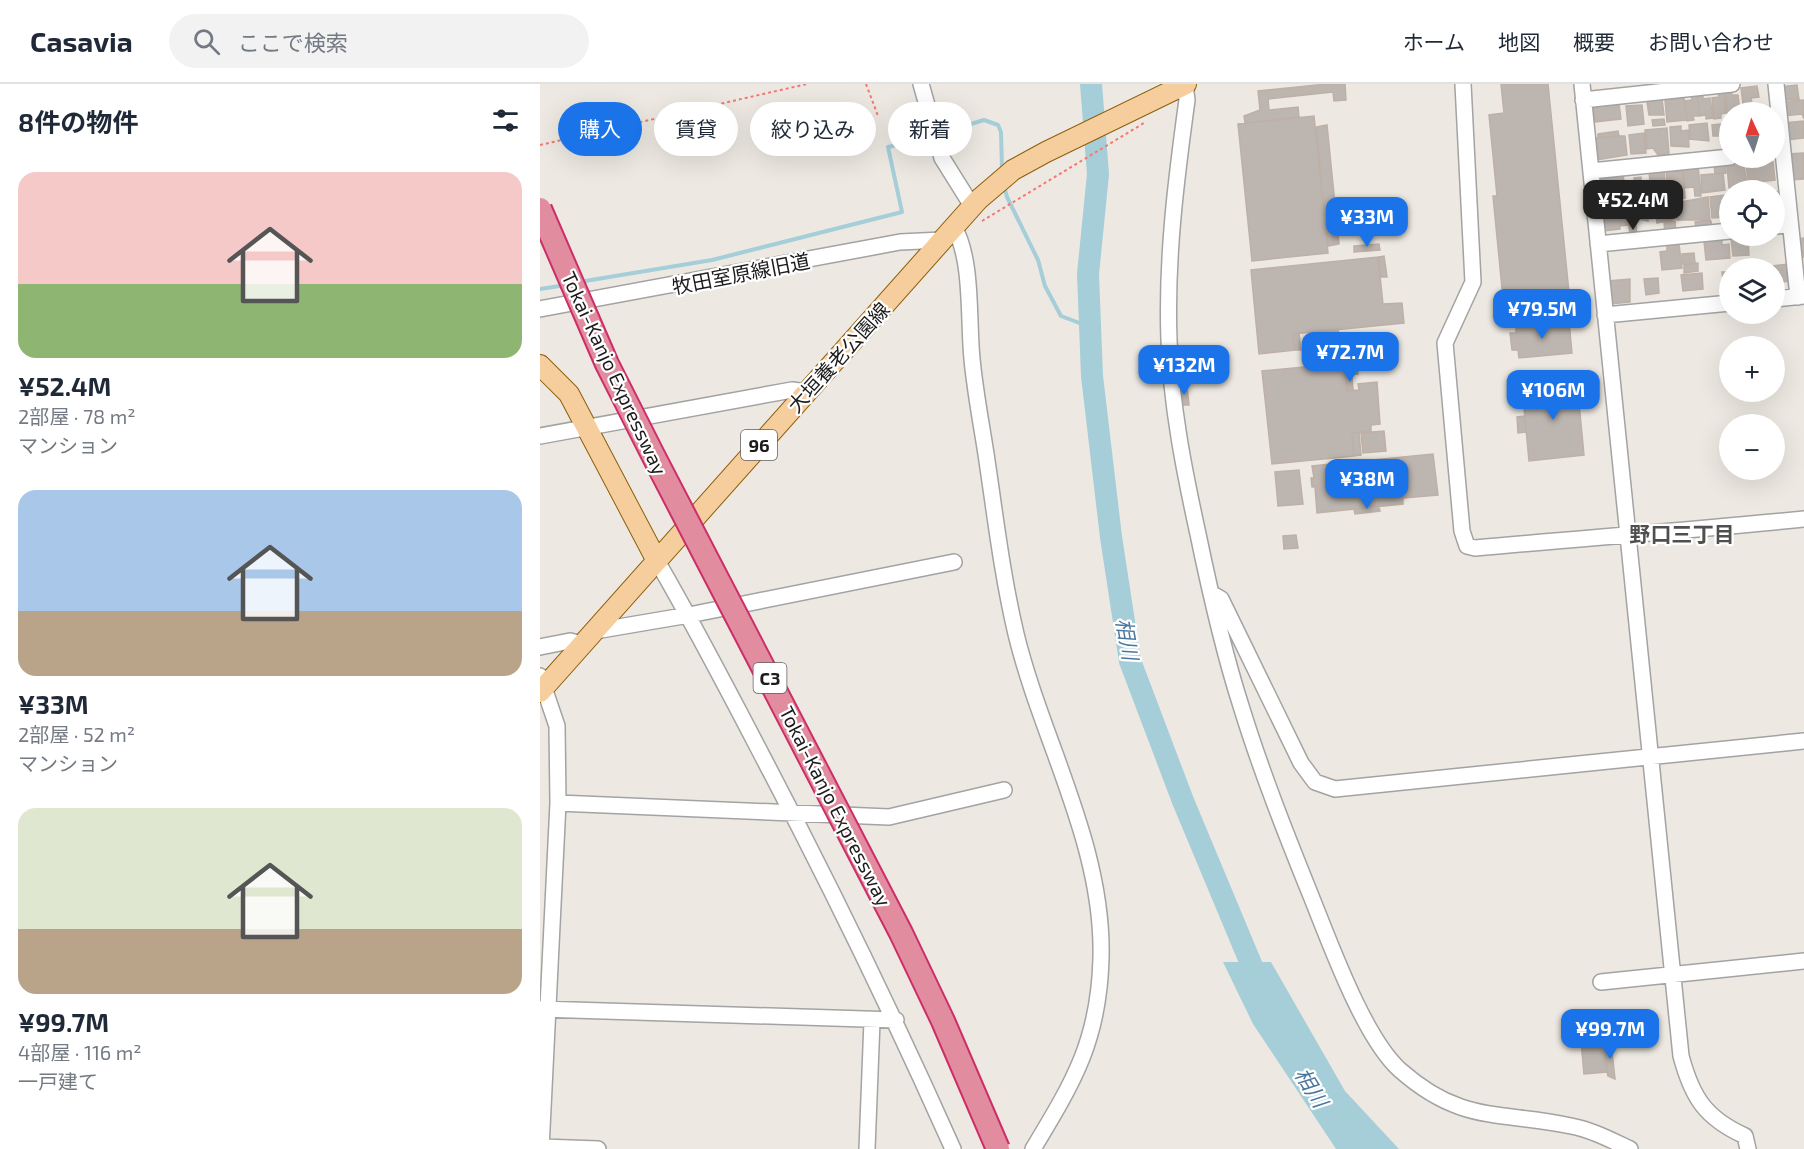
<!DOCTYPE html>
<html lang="ja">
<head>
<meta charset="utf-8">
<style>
  :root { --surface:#fff; --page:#f2f2f3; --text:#1f2937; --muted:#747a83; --line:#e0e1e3; --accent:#1a73e8 }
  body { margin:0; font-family:"Exo 2","Noto Sans JP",sans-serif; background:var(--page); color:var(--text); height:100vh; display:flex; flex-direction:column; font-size:22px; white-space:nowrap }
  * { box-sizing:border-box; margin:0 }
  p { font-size:20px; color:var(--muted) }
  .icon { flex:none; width:33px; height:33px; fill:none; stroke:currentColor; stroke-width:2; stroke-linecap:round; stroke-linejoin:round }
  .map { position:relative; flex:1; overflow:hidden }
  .sheet { display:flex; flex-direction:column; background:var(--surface); width:540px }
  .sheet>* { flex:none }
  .top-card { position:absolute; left:18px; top:18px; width:570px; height:54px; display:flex; gap:12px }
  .needle { width:39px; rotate:356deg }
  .fabs { position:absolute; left:1179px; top:18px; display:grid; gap:12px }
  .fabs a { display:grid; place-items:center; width:66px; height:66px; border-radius:50%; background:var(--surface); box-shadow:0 6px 24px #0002; font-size:30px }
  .price { position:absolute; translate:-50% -51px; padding:0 14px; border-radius:12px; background:var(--accent); color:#fff; font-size:20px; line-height:39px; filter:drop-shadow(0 2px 3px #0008) }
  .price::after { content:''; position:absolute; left:50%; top:36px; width:18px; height:14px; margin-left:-9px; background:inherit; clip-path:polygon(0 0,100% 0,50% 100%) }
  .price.current { background:#222; color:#fff }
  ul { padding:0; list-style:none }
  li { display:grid; align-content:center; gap:12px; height:318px; padding:0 18px }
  li span { display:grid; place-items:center; height:186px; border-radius:18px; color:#555 }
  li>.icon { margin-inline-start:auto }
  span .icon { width:108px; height:108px; fill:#fffc; stroke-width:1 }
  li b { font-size:26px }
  h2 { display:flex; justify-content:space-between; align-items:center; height:72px; padding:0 18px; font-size:26px }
  .chip { padding:0 21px; border-radius:27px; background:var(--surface); box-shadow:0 6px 24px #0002; font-size:21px; line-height:54px }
  .chip.current { background:var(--accent); color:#fff }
  header { display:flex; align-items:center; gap:36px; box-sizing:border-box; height:84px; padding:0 30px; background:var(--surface); border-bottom:2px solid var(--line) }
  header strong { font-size:28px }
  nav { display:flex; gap:33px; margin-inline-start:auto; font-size:21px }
  .search { width:420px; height:54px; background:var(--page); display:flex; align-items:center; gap:15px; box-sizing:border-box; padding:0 21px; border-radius:33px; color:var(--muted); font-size:22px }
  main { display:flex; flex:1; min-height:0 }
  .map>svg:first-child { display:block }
</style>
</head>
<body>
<header>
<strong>Casavia</strong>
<div class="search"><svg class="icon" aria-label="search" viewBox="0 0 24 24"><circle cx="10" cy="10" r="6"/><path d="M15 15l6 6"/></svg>ここで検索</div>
<nav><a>ホーム</a><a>地図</a><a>概要</a><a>お問い合わせ</a></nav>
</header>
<main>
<section class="sheet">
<h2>8件の物件<svg class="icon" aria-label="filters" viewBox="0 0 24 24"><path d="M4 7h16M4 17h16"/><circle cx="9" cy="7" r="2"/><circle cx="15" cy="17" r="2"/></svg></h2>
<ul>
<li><span style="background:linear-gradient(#f6c9c9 60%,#8fb573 0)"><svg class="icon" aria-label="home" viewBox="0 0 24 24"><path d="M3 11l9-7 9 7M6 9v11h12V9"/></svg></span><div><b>¥52.4M</b><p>2部屋 · 78 m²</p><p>マンション</p></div></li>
<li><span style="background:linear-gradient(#a9c7e8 65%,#b9a48a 0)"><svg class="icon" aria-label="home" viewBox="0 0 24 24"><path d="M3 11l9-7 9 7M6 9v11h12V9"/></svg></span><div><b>¥33M</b><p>2部屋 · 52 m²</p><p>マンション</p></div></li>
<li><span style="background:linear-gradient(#dfe7d0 65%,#b9a48a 0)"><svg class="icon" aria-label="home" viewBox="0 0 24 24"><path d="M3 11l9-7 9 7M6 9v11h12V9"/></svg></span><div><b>¥99.7M</b><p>4部屋 · 116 m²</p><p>一戸建て</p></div></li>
</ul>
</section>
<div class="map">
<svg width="1264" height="1065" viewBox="0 0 1264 1065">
  <rect width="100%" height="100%" fill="#ede9e2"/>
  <!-- water -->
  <path fill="#a5ced9" d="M683,878H731L805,1007L859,1065H796L713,940Z"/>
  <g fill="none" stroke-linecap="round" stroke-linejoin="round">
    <!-- stream -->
    <path stroke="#a5ced9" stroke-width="4" d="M431,40L444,36L458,41L461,48L462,85
      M464,102L467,113L498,176L505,202L521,232L550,243
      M39,198L172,176L362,128L348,63L361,60
      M0,205L26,201"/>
    <!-- river -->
    <path stroke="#a5ced9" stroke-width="22" d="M551,0L558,90L548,190L552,292L571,453L590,577L643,717L722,906"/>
  </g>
  <!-- building -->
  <path fill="#bdb5af" stroke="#beb0a6" stroke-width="1.5" d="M787,0H805L806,16L794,17L793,8L728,15L729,26L758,23L759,33L705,39L704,32L720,26L718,7Z
    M961,0H1008L1031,228L965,235L953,112H957L949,31L964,29Z
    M1257,1L1259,15L1241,16L1240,3Z
    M1217,2L1219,13L1211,14L1212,19L1203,20L1201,4Z
    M1191,6L1192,11H1198L1200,28H1190L1188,36L1185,7Z
    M1184,7L1186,29L1181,30V34L1174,35L1172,14L1179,13L1178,8Z
    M1163,8V15L1170,14L1173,34L1166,35V31L1160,32L1157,9Z
    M1151,9H1157L1159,32H1153L1154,36L1147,37L1145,17L1152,16Z
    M1144,14L1147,36L1127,38L1125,16Z
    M1122,15L1124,31H1109L1107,18Z
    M1264,16V35L1262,30L1243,32L1242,18Z
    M1079,20L1081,35L1055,38L1053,23Z
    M1102,21L1104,40L1088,42L1086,22Z
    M774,32L788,169L712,177L698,40Z
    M1124,35L1125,41L1113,42L1112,36Z
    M1264,37V54L1246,56L1244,39Z
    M1167,39L1169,57L1150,55L1149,41Z
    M1190,39V52H1173L1172,41Z
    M787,41L799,160L788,162L776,43Z
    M1141,42V47L1148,46L1149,63L1131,62L1130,43Z
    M1127,44L1129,70L1118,71L1113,64L1107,65L1105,46Z
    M1078,47L1079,52L1058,54V50Z
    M1104,49L1106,69L1091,70L1089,51Z
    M1079,52H1085L1087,71L1057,76L1055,54Z
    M1264,69V95L1251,96L1248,70Z
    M1215,78H1233L1235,96L1219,98V95L1208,96L1206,79Z
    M1185,79L1186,89L1175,90L1174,80Z
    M1204,80L1207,101L1189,104L1187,82Z
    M1158,81L1161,112H1155L1154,103L1145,104L1143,82Z
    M1135,83L1136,88L1143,87L1145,114L1136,115V110L1128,111L1126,84Z
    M1124,86L1126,110L1111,111L1109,87Z
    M1183,89L1185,106L1162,109L1161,91Z
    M1083,90L1085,107L1060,110L1059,93Z
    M1101,93V98L1109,97L1110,111L1096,114L1094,94Z
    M1242,107L1243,121H1241V126H1234V108Z
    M1093,111L1094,119L1077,121L1076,113Z
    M1185,111L1190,128L1185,129L1186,133L1172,134L1170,113Z
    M1168,113L1170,136H1137L1135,119Z
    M1133,118L1135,135L1117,139L1115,120Z
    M1113,119L1114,134L1108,135V137L1098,135L1097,120Z
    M1094,120L1096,140L1081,142L1079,122Z
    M1077,122L1080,145L1064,147L1062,128L1068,127L1067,123Z
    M1135,137L1136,149L1125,150L1124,138Z
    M1171,137L1172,143L1156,145L1155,138Z
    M1096,141L1097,152H1090L1089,142Z
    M1208,154L1209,171L1193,172L1191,155Z
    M1264,154V173L1258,174L1256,155Z
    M1177,155L1182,156V161L1189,160L1190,174L1166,176L1164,157Z
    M839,160L840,166L814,168V162Z
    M1139,160L1142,184L1122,186L1120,168L1127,167V161Z
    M1154,169L1155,179L1143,180L1142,170Z
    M844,172L847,193H841L838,173Z
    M838,173L843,220L862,219L864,239L753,250L755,266L719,270L711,186Z
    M1158,179V187L1144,189V181Z
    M1249,180L1251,197L1240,198L1241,202H1234V184H1217Z
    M1182,188H1190V213L1185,214Z
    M1162,189L1163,205L1143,207L1141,191Z
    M1118,194L1119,209L1106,211L1104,195Z
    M1090,195V218L1070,220L1068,197Z
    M957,217H962L964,233H959Z
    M1029,237L1032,269L979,274L978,266H972L970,249H976V242Z
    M798,245L799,251L779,253L778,247Z
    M759,249L761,266H755L753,250Z
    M805,279L807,307L819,306L818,300L837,298L840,340L831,341V347L812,349L814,372L732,380L722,287Z
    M817,279L818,290L809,291L808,280Z
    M812,292L813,306L807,307L806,293Z
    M1037,298L1044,371L989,377L982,303Z
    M647,303L649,321H641L639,304Z
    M982,303L983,319L975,320L973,304Z
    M984,332L986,348L978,349L977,333Z
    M844,347L846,367L823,369L821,349Z
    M819,348L821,371L814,372L812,349Z
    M893,370L898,411L863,414V420L777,429L775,403H772L771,394H774L772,382Z
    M759,386L763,420L738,422L735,388Z
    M839,422L840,427L815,430L814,425Z
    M756,451L758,464L744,465L743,452Z
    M1062,934L1067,988L1044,990L1039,936Z
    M1071,958L1075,995L1068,992L1067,988L1065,959Z"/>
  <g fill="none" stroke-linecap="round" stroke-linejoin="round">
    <defs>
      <path id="minor" d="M381,0L402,74L432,122
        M645,0L647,16C636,96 626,175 629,256C631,321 644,386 658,450C670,508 683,566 701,622C721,687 746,750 771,812C790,859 824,954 860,986C921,1040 960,1027 1031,1042C1052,1046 1071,1056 1090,1065
        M923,0L933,198L905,259L922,447L927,462L935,464C1045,454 1154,446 1264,435
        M1042,0L1141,972C1152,1013 1165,1034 1205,1052L1208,1065
        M1236,0L1258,213
        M1043,16L1192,0
        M1051,87L1190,73
        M1234,142L1250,141
        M414,143C433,176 428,236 432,275C435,307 441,338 446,370C455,430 462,491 476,550C502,657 564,761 561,874C559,956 534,997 493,1065
        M1058,160L1190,147
        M1234,215L1264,212
        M0,225L360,158L402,156
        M1065,231L1190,219
        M0,352L252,306L267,308
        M117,477C156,544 191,612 227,681C293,807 355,935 413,1065
        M676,512L681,515L761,679L775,698L795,705L1264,657
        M55,547L149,531L414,478
        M0,563L30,557L42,560
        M0,592L17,642L18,719L1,1065
        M18,719L349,733L464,706
        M1061,898L1264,877
        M0,925L356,936
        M2,1063L58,1065
        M327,1065L332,937"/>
      <path id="major" d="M0,281L29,310L117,477
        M0,608L438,116L473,86L506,68L646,0"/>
    </defs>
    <!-- minor casing -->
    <use href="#minor" stroke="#a3a3a3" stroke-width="18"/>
    <!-- major casing -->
    <use href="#major" stroke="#8c5e08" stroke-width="22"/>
    <!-- path -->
    <path stroke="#f2796f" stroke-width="2" stroke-dasharray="3 3" stroke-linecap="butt" d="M326,0L338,32
      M0,61L267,0
      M442,137L604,39"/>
    <!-- minor -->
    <use href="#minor" stroke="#fff" stroke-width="15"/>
    <!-- major -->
    <use href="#major" stroke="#f6ce9e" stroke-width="20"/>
    <defs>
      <path id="highway-bridge" d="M0,125L67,280L114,373L361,849L403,937L458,1065"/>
    </defs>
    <!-- highway-bridge casing -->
    <use href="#highway-bridge" stroke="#cd2d68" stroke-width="26" stroke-linecap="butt"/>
    <!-- highway-bridge -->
    <use href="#highway-bridge" stroke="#e18d9f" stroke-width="22"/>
  </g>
  <g text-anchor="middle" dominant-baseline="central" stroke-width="4.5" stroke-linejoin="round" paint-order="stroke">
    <!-- shield labels -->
    <g fill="#fff" stroke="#606060" stroke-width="1.5">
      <rect x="201" y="346" width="36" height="30" rx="4.5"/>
      <rect x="213.5" y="579" width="33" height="30" rx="4.5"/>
    </g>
    <g font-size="18" font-weight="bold" fill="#1c1c1c">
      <text x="219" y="361">96</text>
      <text x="230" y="594">C3</text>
    </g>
    <!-- street labels -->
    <g font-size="20" fill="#1c1c1c" stroke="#fff">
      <text transform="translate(201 189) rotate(-11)">牧田室原線旧道</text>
      <text transform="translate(298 273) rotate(-48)">大垣養老公園線</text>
      <text transform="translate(75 289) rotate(65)">Tokai-Kanjo Expressway</text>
      <text transform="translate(296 722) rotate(63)">Tokai-Kanjo Expressway</text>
    </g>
    <!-- neighbourhood labels -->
    <g font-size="21" font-weight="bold" fill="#4f4f4f" stroke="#fff">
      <text x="1142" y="449">野口三丁目</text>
    </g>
    <!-- water labels -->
    <g font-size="21" font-style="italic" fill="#4b779f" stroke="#fff">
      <text transform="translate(588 555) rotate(80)">相川</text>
      <text transform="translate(772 1003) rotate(58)">相川</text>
    </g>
  </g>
</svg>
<div class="fabs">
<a><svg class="needle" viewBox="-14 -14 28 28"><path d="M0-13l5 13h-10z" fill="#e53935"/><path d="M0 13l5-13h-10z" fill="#747a83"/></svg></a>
<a><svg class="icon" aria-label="locate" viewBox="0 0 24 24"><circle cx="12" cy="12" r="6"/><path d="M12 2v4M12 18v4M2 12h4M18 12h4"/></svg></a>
<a><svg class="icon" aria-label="layers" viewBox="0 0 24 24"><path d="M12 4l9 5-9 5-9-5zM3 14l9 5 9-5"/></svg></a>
<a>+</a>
<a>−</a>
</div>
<b class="price current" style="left:1093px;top:147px">¥52.4M</b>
<b class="price" style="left:827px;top:164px">¥33M</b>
<b class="price" style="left:1002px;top:256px">¥79.5M</b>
<b class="price" style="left:810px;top:299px">¥72.7M</b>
<b class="price" style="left:644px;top:312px">¥132M</b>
<b class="price" style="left:1013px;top:337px">¥106M</b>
<b class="price" style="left:827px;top:426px">¥38M</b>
<b class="price" style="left:1070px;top:976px">¥99.7M</b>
<div class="top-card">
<a class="chip current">購入</a>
<a class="chip">賃貸</a>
<a class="chip">絞り込み</a>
<a class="chip">新着</a>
</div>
</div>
</main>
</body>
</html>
